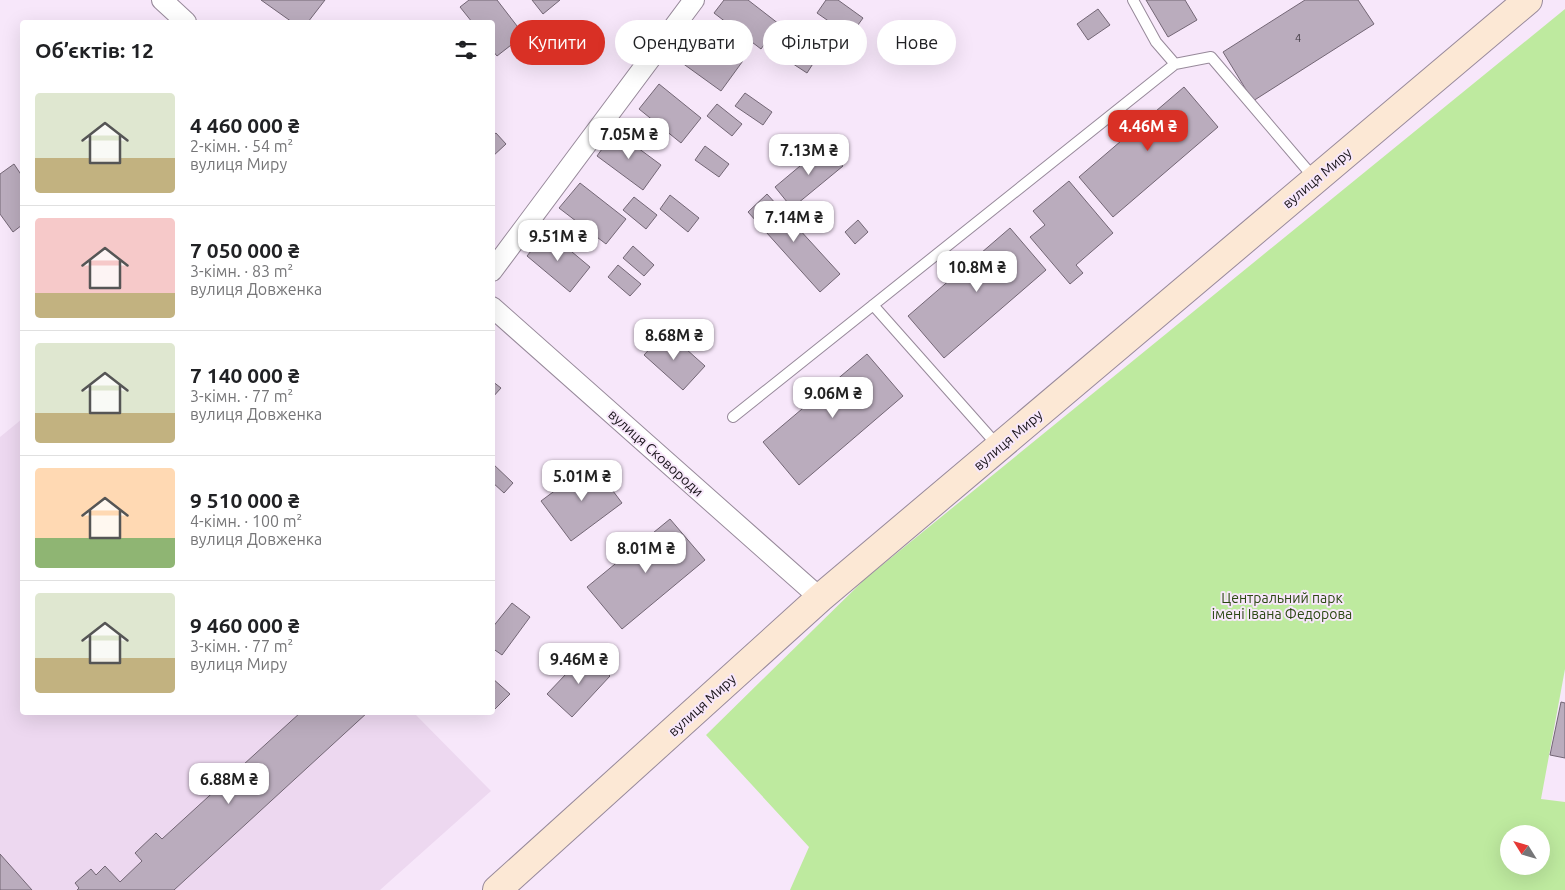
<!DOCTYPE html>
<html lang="uk">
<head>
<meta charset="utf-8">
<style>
  :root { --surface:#fff; --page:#f6f6f6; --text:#202124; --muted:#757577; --line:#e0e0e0; --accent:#d93025 }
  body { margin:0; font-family:Ubuntu,sans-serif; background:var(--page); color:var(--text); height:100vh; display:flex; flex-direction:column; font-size:19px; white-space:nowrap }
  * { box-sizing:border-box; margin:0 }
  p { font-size:16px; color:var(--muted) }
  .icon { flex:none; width:28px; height:28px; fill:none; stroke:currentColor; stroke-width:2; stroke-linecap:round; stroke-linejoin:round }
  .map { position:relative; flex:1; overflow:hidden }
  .panel { position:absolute; left:20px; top:20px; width:475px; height:695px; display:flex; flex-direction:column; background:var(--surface); border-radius:5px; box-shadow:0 5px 20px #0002 }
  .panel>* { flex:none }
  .top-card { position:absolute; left:510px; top:20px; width:475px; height:45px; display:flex; gap:10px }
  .needle { width:32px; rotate:307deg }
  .fabs { position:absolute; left:1500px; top:825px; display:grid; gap:10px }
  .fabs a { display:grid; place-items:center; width:50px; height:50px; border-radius:50%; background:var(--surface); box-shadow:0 5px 20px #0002; font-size:25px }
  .price { position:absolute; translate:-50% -42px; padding:0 11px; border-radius:10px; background:#fff; color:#222; font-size:16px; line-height:32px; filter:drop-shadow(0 1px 2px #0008) }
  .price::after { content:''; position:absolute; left:50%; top:30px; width:15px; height:11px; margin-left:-8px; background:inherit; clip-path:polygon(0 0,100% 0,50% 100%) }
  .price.on { background:var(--accent); color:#fff }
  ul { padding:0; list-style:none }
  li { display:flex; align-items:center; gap:15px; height:125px; padding:0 15px }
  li+li { border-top:1px solid var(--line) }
  li span { display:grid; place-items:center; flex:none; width:140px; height:100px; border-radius:5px; color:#555 }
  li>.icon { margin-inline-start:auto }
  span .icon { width:60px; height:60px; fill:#fffc; stroke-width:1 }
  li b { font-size:21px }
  h2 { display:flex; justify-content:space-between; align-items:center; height:60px; padding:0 15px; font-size:21px }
  .pill { padding:0 18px; border-radius:22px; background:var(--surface); box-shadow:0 5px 20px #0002; font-size:18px; line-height:45px }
  .pill.on { background:var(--accent); color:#fff }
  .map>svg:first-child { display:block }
</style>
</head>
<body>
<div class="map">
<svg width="1565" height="890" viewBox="0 0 1565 890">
  <rect width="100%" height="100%" fill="#f7e7fa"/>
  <!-- built -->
  <path fill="#edd8f0" d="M22,419V712L414,713L491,791L380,890H0V437Z"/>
  <!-- green -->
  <path fill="#beea9f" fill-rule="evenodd" d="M1565,9V669L1541,799L1565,802V890H790L809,847L706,735L865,579ZM1509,834H1541V866H1509Z"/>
  <!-- building -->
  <path fill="#baacbd" stroke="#736675" d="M261,0H325L308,22H292Z
    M469,0H497L524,35L497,56L492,50V22H472L460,7Z
    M532,0H560L543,14Z
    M724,0H748L779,24L761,49L714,13Z
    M826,0H838L863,18L850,36L817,13Z
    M1146,0H1185L1197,20L1168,37Z
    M1305,0H1358L1374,24L1253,101L1223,52Z
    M1098,9L1110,25L1088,40L1077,24Z
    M702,27L745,58L721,91L678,60Z
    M790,43L816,59L807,73L781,56Z
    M659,84L701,118L681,143L639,109Z
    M1184,87L1218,127L1113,217L1079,177Z
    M745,93L772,112L763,125L735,106Z
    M717,104L742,124L732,136L707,116Z
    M615,131L661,165L643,190L597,156Z
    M496,133L506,144L492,157V136Z
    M825,145L843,166L792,208L775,187Z
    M705,146L729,164L719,177L695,160Z
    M14,164L22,176V225L13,232L0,214V174Z
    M1069,181L1113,233L1076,265L1083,273L1070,284L1030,237L1045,225L1033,211Z
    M580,183L626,219L606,244L559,208Z
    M767,194L840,274L820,292L748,212Z
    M670,195L699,218L688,232L660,209Z
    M634,197L657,215L646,229L623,210Z
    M858,220L868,232L855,244L845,232Z
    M1010,228L1046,270L944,358L908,316Z
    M547,231L590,267L570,292L527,256Z
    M633,246L654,265L644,276L623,258Z
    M618,265L641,284L630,296L608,277Z
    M666,331L705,366L683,390L644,355Z
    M867,354L903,396L799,485L763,442Z
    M492,381L501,388L492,398Z
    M492,463L513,483L504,493L492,482Z
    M592,463L622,503L571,541L541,501Z
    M670,519L705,560L622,629L587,587Z
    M512,603L530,617L502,655L492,648V628Z
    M586,653L610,676L572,717L547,694Z
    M492,678L510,694L495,709L492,707Z
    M1561,702L1565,703V758L1550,755Z
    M301,712H368L174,890H77L79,888L75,883L91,869L96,875L105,866L120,882L142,861L135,853L156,833L162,839Z
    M0,854L32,890H0Z"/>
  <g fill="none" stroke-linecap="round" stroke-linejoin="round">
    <defs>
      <path id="service" d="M1133,0L1156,42L1175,64
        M873,305L999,447
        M733,417L1175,64L1211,57L1315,179"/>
      <path id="minor" d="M162,0L186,22
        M492,271L694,0
        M492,307L820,598"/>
      <path id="secondary" d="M497,890L820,598L1528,0"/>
    </defs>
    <!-- service casing -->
    <use href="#service" stroke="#97899a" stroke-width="12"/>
    <!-- minor casing -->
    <use href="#minor" stroke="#97899a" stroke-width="22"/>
    <!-- secondary casing -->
    <use href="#secondary" stroke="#97899a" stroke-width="30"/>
    <!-- service -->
    <use href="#service" stroke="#fff" stroke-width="10"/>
    <!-- minor -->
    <use href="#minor" stroke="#fff" stroke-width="20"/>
    <!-- secondary -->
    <use href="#secondary" stroke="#fce8d5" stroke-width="28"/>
  </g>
  <g text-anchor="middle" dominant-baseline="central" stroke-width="4" stroke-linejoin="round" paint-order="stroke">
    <!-- number labels -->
    <g font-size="11" fill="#3f3840">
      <text x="1298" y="38">4</text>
    </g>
    <!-- street labels -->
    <g font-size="14" fill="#161117" stroke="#f7e7fa">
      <text transform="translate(1317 178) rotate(-40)">вулиця Миру</text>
      <text transform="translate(1008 440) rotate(-40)">вулиця Миру</text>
      <text transform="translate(656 453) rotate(42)">вулиця Сковороди</text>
      <text transform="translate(702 705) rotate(-42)">вулиця Миру</text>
    </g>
    <!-- park labels -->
    <g font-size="14" fill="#2b4712" stroke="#f7e7fa">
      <text x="1282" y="598">Центральний парк<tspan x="1282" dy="16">імені Івана Федорова</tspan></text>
    </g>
  </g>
</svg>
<div class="fabs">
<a><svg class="needle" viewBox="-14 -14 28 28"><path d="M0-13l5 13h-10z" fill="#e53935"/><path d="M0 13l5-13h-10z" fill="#757577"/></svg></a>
</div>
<b class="price on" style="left:1148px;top:152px">4.46M ₴</b>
<b class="price" style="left:629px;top:160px">7.05M ₴</b>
<b class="price" style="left:809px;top:176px">7.13M ₴</b>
<b class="price" style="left:794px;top:243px">7.14M ₴</b>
<b class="price" style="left:558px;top:262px">9.51M ₴</b>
<b class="price" style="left:977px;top:293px">10.8M ₴</b>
<b class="price" style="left:674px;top:361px">8.68M ₴</b>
<b class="price" style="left:833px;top:419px">9.06M ₴</b>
<b class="price" style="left:582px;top:502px">5.01M ₴</b>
<b class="price" style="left:646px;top:574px">8.01M ₴</b>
<b class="price" style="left:579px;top:685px">9.46M ₴</b>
<b class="price" style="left:229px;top:805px">6.88M ₴</b>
<div class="top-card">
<a class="pill on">Купити</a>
<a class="pill">Орендувати</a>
<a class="pill">Фільтри</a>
<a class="pill">Нове</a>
</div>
<section class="panel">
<h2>Об’єктів: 12<svg class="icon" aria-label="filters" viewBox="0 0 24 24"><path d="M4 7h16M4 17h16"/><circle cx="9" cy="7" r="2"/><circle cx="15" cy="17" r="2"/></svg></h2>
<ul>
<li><span style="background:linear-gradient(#dfe7d0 65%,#c2b280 0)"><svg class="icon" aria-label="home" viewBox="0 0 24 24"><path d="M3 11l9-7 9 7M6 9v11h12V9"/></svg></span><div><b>4 460 000 ₴</b><p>2-кімн. · 54 m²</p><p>вулиця Миру</p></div></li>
<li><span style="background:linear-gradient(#f6c9c9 75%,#c2b280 0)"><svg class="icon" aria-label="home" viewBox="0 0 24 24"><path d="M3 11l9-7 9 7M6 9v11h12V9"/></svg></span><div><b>7 050 000 ₴</b><p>3-кімн. · 83 m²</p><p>вулиця Довженка</p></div></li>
<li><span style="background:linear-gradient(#dfe7d0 70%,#c2b280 0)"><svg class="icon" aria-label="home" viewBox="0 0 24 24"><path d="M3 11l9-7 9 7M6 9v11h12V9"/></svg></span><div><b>7 140 000 ₴</b><p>3-кімн. · 77 m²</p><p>вулиця Довженка</p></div></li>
<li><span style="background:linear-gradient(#ffd9b3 70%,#8fb573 0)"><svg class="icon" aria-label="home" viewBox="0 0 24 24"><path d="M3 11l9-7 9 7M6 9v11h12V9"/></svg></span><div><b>9 510 000 ₴</b><p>4-кімн. · 100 m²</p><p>вулиця Довженка</p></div></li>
<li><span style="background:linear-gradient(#dfe7d0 65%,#c2b280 0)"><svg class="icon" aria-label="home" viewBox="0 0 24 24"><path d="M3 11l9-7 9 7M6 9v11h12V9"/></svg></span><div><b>9 460 000 ₴</b><p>3-кімн. · 77 m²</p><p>вулиця Миру</p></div></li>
</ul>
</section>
</div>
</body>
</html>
